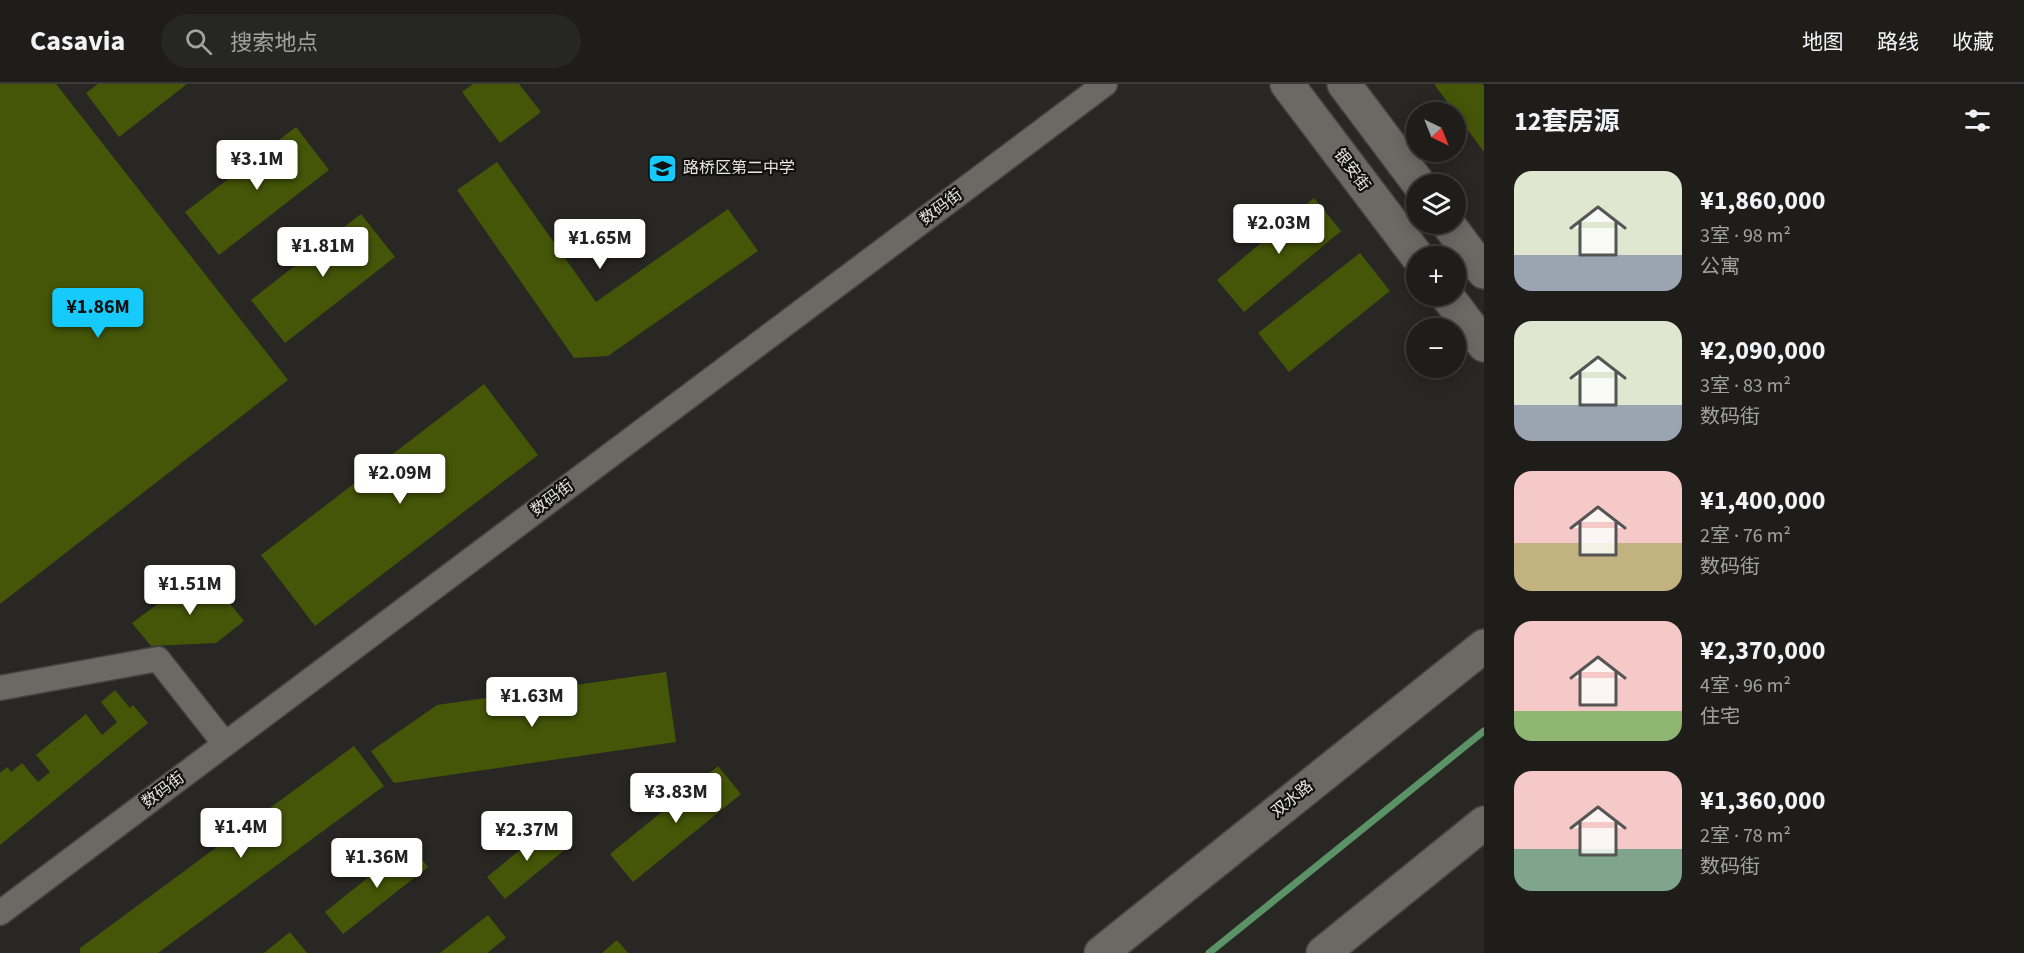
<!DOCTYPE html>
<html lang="zh">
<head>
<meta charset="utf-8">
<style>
  :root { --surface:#1e1d1a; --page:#262623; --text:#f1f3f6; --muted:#a1a2a2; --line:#3c3b39; --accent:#16cafb }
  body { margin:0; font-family:"Source Sans 3","Noto Sans SC",sans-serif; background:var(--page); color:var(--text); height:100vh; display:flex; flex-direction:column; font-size:22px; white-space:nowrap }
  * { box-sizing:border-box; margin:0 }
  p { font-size:20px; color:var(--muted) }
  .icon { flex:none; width:33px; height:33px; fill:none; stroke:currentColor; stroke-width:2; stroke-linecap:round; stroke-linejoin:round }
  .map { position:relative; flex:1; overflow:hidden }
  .side { display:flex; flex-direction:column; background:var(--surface); width:540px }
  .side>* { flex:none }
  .needle { width:39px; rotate:137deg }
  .controls { position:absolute; left:1406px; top:18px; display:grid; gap:12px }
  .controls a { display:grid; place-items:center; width:60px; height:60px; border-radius:50%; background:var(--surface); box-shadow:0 3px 15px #0003,0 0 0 2px var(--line); font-size:30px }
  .price { position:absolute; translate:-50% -51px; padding:0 14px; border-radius:6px; background:#fff; color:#222; font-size:20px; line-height:39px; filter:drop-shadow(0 2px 3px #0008) }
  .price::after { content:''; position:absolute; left:50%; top:36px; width:18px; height:14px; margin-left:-9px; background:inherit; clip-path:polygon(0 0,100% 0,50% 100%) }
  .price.selected { background:var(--accent); color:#111 }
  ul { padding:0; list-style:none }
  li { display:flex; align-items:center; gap:18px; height:150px; padding:0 30px }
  li span { display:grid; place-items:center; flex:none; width:168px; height:120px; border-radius:18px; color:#555 }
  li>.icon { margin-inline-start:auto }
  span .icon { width:72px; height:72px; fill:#fffc; stroke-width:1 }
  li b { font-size:26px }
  h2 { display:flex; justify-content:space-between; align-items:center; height:72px; padding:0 30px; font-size:26px }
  header { display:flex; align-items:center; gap:36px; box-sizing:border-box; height:84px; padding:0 30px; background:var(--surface); border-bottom:2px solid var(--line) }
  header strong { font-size:28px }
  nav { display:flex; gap:33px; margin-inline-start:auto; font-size:21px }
  .search { width:420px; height:54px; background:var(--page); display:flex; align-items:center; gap:15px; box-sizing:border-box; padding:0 21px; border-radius:33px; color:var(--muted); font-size:22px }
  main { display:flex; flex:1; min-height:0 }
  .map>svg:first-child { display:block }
</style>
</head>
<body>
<header>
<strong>Casavia</strong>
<div class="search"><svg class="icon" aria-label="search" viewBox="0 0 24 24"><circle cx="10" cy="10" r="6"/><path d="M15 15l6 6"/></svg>搜索地点</div>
<nav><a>地图</a><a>路线</a><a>收藏</a></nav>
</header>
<main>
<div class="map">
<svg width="1484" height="869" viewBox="0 0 1484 869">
  <rect width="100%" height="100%" fill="#282723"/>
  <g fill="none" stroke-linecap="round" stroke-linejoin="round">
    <!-- stream -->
    <path stroke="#5b9367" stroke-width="7" d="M1209,869L1484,647"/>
  </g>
  <!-- building -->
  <path fill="#455608" d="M0,0H56L288,296L0,520Z
    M98,0H187L119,53L86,9Z
    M473,0H519L541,28L500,59L462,8Z
    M1434,0H1482L1484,2V68Z
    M296,43L329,86L219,171L185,128Z
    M497,78L596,218L728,125L758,167L608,272L574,274L457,106Z
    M1314,114L1341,147L1244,228L1217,196Z
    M361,130L395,173L285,259L251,216Z
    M1360,169L1390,207L1289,288L1258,249Z
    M484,300L538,371L315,542L261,471Z
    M203,486L244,537L216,559L151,562L132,539Z
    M666,588L676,658L394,699L371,667L437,621Z
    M115,606L130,624L133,621L148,639L0,761V689L7,683L11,688L22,679L38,698L50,688L36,671L86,630L102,651L117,638L101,618Z
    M354,662L384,702L158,869H80V864Z
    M718,682L741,710L633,798L610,770Z
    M549,742L567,764L505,815L487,793Z
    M410,760L428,783L343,850L325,828Z
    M488,831L506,854L487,869H440Z
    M290,848L307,869H264Z
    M617,856L628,869H602Z"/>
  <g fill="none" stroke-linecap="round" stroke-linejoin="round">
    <defs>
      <path id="street" d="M0,604L158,575L225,660
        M0,829L1105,0"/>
      <path id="secondary" d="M1287,0L1417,172
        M1344,0L1419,100
        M1448,140L1484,188
        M1447,212L1484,261
        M1101,869L1484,562
        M1323,869L1484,739"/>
    </defs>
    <!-- street casing -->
    <use href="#street" stroke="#434340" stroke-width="27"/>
    <!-- secondary casing -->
    <use href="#secondary" stroke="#434340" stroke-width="36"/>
    <!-- street -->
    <use href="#street" stroke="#6a6964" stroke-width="24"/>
    <!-- secondary -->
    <use href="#secondary" stroke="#6a6964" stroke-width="33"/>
  </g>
  <!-- icons -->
  <defs>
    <symbol id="school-square" viewBox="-11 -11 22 22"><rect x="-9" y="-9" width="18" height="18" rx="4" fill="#16cafb" stroke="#10100e"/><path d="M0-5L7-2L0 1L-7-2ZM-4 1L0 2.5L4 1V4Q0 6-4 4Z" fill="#111"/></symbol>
  </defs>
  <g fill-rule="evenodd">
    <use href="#school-square" x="646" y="68" width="33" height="33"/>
  </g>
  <g text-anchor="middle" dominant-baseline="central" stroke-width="4.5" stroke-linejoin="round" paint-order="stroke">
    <!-- poi labels -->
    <g font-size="16" fill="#e6e5e3" stroke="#10100e" text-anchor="start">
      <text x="683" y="84">路桥区第二中学</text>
    </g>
    <!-- street labels -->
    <g font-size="16" fill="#e6e5e3" stroke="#10100e">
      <text transform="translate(1352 86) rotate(53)">银安街</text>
      <text transform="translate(941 123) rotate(-37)">数码街</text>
      <text transform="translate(552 414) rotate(-37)">数码街</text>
      <text transform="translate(163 706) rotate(-37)">数码街</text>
      <text transform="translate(1292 715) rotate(-39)">双水路</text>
    </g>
  </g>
</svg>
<div class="controls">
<a><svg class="needle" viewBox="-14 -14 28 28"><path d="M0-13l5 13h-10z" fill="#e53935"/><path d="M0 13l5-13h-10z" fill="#a1a2a2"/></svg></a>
<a><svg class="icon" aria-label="layers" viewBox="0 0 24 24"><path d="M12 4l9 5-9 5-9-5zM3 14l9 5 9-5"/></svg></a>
<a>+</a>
<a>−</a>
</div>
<b class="price" style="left:257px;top:107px">¥3.1M</b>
<b class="price" style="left:1279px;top:171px">¥2.03M</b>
<b class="price" style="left:600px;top:186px">¥1.65M</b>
<b class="price" style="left:323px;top:194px">¥1.81M</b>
<b class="price selected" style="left:98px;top:255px">¥1.86M</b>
<b class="price" style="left:400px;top:421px">¥2.09M</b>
<b class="price" style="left:190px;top:532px">¥1.51M</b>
<b class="price" style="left:532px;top:644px">¥1.63M</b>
<b class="price" style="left:676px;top:740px">¥3.83M</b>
<b class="price" style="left:241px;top:775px">¥1.4M</b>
<b class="price" style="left:527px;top:778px">¥2.37M</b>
<b class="price" style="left:377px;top:805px">¥1.36M</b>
</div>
<section class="side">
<h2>12套房源<svg class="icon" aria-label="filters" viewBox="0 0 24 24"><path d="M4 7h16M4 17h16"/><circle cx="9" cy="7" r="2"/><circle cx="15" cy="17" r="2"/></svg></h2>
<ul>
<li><span style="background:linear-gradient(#dfe7d0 70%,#9aa5b1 0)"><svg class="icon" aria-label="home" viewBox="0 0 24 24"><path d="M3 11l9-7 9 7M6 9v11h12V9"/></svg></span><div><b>¥1,860,000</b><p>3室 · 98 m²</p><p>公寓</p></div></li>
<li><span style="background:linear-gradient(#dfe7d0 70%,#9aa5b1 0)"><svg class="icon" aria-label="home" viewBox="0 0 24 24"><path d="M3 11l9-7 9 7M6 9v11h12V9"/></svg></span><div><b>¥2,090,000</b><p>3室 · 83 m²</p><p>数码街</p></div></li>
<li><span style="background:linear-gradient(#f6c9c9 60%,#c2b280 0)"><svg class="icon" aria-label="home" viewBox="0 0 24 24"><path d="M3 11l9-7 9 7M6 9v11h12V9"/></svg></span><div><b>¥1,400,000</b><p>2室 · 76 m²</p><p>数码街</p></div></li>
<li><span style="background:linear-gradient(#f6c9c9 75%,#8fb573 0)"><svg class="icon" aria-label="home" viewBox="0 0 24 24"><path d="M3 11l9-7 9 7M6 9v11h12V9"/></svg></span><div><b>¥2,370,000</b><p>4室 · 96 m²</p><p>住宅</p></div></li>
<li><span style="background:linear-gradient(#f6c9c9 65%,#7fa58c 0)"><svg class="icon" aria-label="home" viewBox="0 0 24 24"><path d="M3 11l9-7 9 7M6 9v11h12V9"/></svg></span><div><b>¥1,360,000</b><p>2室 · 78 m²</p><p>数码街</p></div></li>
</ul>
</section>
</main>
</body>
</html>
